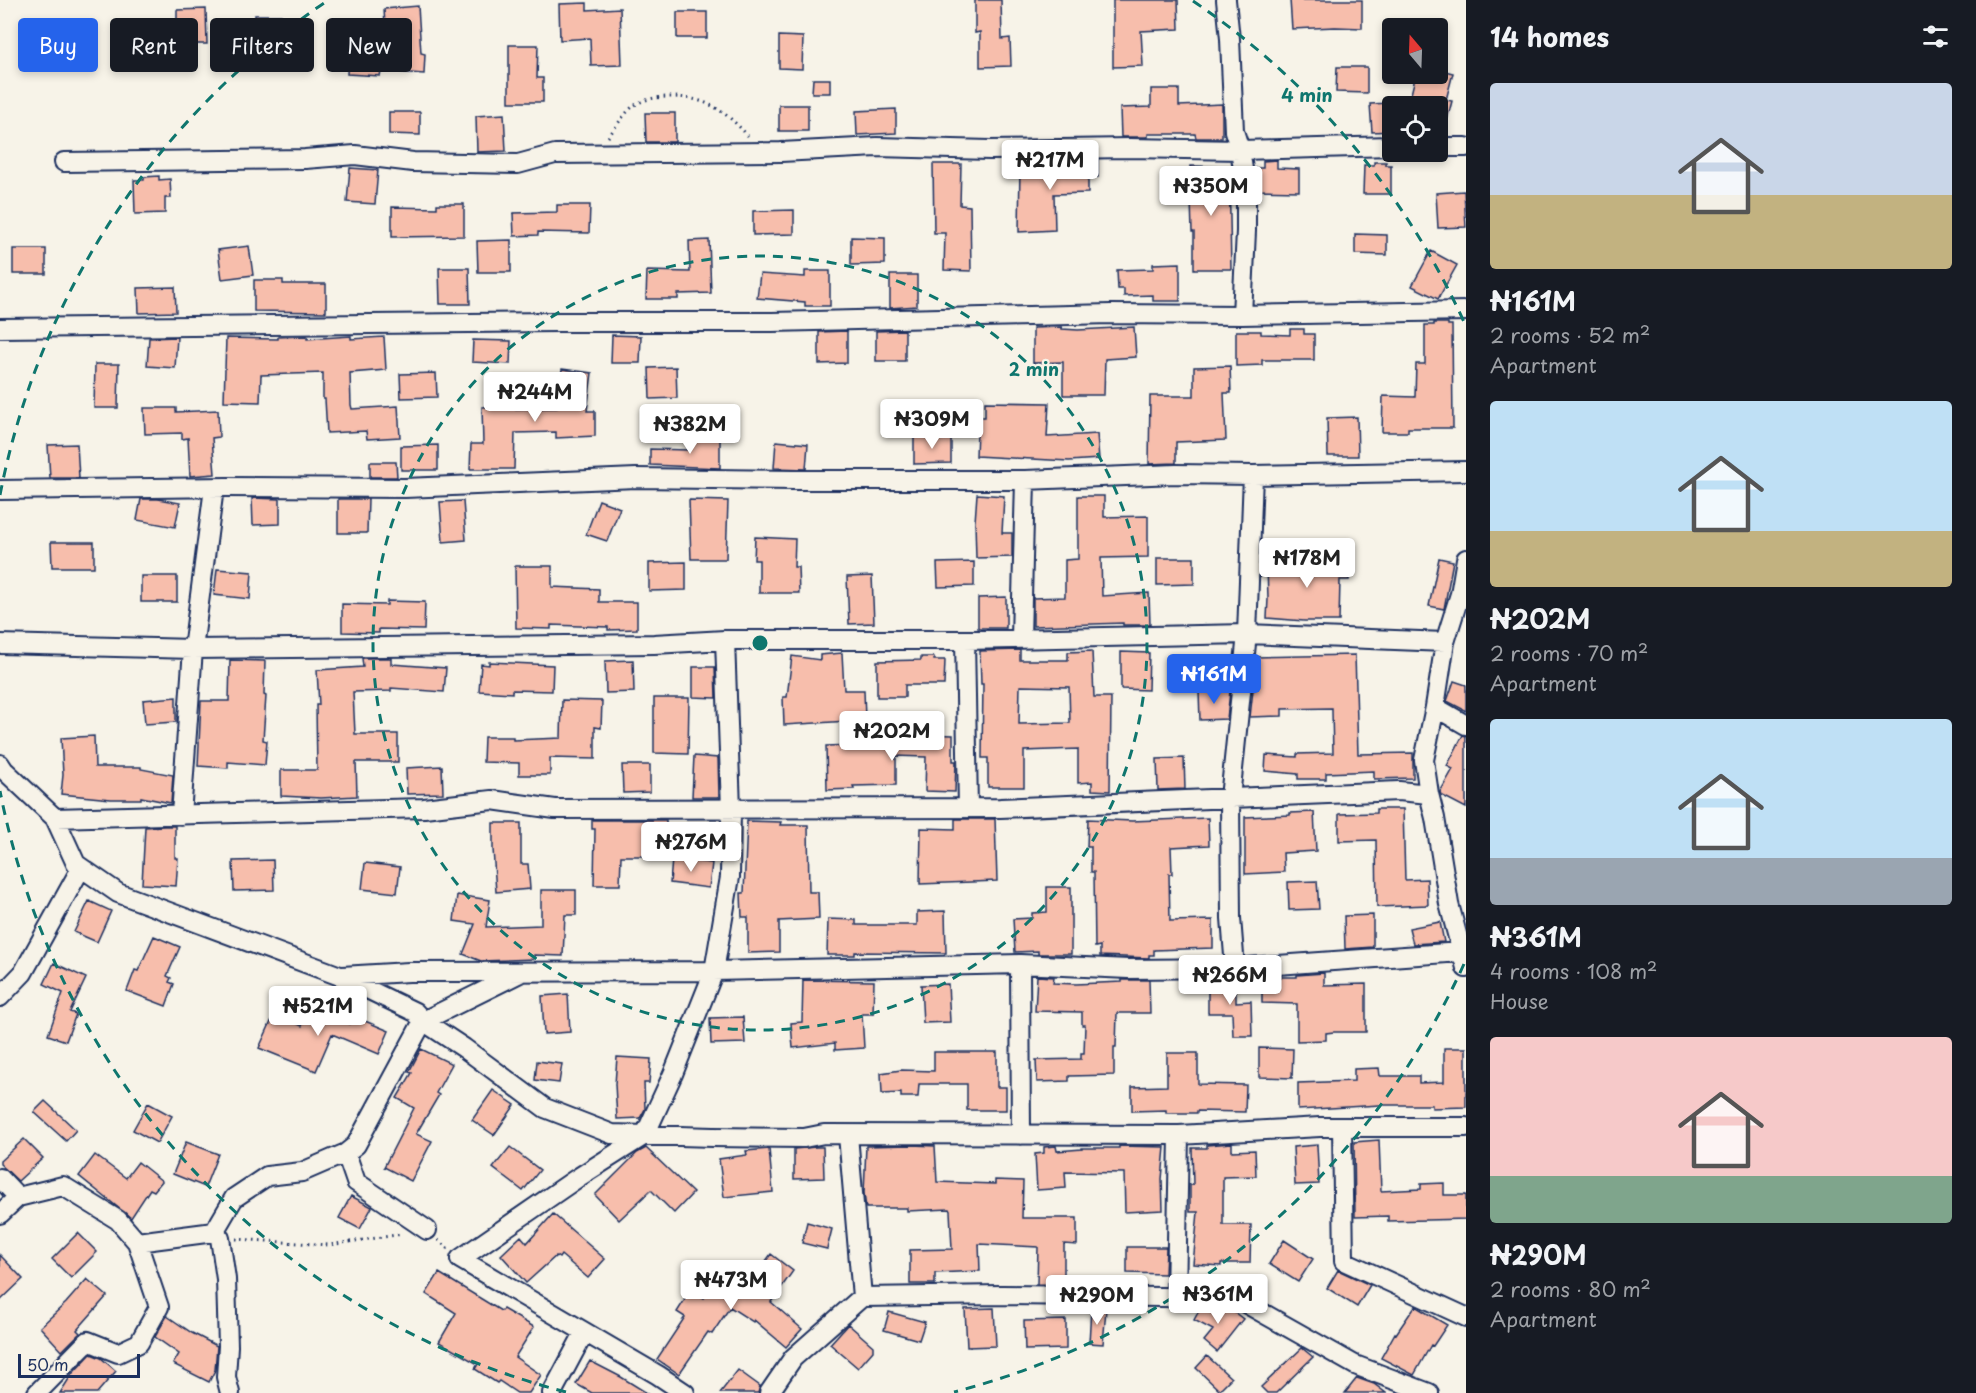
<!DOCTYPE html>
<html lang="en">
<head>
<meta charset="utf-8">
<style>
  :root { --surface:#171b24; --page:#242831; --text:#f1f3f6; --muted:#9ea1a6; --accent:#2563eb }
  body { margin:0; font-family:"Playpen Sans",sans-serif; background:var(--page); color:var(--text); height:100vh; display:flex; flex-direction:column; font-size:22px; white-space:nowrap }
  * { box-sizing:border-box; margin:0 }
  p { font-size:20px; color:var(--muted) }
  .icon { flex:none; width:33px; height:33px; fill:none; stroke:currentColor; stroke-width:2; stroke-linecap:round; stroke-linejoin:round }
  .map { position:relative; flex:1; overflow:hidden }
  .details { display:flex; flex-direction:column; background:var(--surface); width:510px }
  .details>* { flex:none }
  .banner { position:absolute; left:18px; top:18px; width:570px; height:54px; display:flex; gap:12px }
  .needle { width:39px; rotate:341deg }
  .tools { position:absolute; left:1382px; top:18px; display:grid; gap:12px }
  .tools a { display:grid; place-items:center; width:66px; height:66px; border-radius:6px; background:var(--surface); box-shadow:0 3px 9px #0003; font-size:30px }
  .scale { position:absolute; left:18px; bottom:15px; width:122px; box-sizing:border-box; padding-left:6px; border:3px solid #1b2f5e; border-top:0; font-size:16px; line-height:21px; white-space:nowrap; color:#1b2f5e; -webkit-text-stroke:4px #f7f3e8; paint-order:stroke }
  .price { position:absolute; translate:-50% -51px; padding:0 14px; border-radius:6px; background:#fff; color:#222; font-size:20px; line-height:39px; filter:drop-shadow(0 2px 3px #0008) }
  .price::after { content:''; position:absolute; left:50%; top:36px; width:18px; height:14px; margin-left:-9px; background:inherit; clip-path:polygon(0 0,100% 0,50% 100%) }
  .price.selected { background:var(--accent); color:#fff }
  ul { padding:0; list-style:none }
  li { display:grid; align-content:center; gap:12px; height:318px; padding:0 24px }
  li span { display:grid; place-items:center; height:186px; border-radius:6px; color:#555 }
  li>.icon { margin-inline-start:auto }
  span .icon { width:108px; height:108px; fill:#fffc; stroke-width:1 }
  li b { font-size:26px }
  h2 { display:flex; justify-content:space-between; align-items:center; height:72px; padding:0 24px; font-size:26px }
  .chip { padding:0 21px; border-radius:6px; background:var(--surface); box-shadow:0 3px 9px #0003; font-size:21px; line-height:54px }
  .chip.selected { background:var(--accent); color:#fff }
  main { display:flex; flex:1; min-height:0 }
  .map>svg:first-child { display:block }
</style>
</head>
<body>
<main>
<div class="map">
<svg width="1466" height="1393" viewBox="0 0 1466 1393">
  <rect width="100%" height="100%" fill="#f7f3e8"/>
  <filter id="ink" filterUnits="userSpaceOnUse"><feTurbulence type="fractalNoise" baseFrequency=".0167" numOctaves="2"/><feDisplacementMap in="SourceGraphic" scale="12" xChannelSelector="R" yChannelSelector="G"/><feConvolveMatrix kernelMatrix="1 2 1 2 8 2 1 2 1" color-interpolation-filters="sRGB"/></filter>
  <g filter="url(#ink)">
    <!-- building -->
    <path fill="#f7beac" stroke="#1b2f5e" stroke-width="1.5" fill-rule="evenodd" d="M975,0H1001L1002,39L1010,38L1011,66L980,67V32L975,33Z
      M1113,0H1178L1179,29L1141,31L1143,66L1113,67Z
      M1290,0H1362V28L1335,27L1292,29Z
      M587,3V10L620,8L622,65L591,66L590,38L560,40L559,4Z
      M418,6L421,53L425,54L424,74L381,71L380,76L347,74L348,56L387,59L384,9Z
      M206,9L207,44H177V10Z
      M677,12H707V38H677Z
      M255,15H281V48H255Z
      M779,36L803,37L802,69L779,68Z
      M161,45V58H143L142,46Z
      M509,45H538L537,78H543V102H509Z
      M1337,67H1367V93L1336,92Z
      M1437,69L1453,73L1446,100L1452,101L1443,136H1437V106H1408L1416,74H1437Z
      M813,79H830V93H812Z
      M1151,89H1179V106L1222,104V138H1196L1195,134H1148V137H1121L1120,108L1151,107Z
      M1392,103V131L1372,132L1370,104Z
      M779,105H808V131H779Z
      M896,109V133L857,135L856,111Z
      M389,112H420V135L389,134Z
      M645,113H675V142H646Z
      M504,114L506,151L477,152L476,116Z
      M1098,160V177H1088V193L1054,194L1055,230L1019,232L1020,166L1061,165V161Z
      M1277,160V168L1299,169V191L1257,190L1256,168H1263V161Z
      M1374,162H1386V165H1391V194H1363L1364,165H1374Z
      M933,164H961L960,205L970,206L971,271L944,270L945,233H934Z
      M1190,166L1229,167L1231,269H1194V232H1192Z
      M350,168L378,170L375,204L347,202Z
      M159,176V180L170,179L171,198H165V213L135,214L134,180H144V177Z
      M1464,191L1466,227L1438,228L1436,193Z
      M437,204H464V236L392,237V207L437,208Z
      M557,205H590L589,233L538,232V235L514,236L513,213L557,212Z
      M794,210V234L753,235V211Z
      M1355,234L1387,235V255L1355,254Z
      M851,237L885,238V264L851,265Z
      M511,240V272H478L477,241Z
      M709,240L711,293L678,294V299H646L647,271L690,272L689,241Z
      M249,246L253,275L222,279L218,250Z
      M13,249H46V274H13Z
      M1431,251L1457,265L1438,299L1412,286Z
      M1180,263V301H1153V295L1124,296V289H1118L1117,270L1153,269V264Z
      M439,268H469L470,304H440Z
      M805,271H830V306H805V302L757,298L760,274L805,277Z
      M890,275H917V306L890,308Z
      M254,280H283V284H326V312L254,311Z
      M175,287L176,312L139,313L138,288Z
      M1434,323H1448V325H1452L1453,428H1408V432H1382L1383,396L1415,397L1416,364H1425V325H1434Z
      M1062,327V329L1078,330L1134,327L1136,357L1105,359L1104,395H1063V362L1033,363V328Z
      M1290,329H1304V334H1314V360H1262V365L1236,366V331H1261V334L1290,335Z
      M905,330V361H876V331Z
      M847,331V363L819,364V332Z
      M612,335L641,336L640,363H611Z
      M307,336V339L351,336V339L384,337L386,370L350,373L351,405L352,409L398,406L400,437L367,439L366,431L327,433L325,399H323V373L261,375L260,402L224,401L226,338L278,339V337Z
      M177,337L175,368L147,366L149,338Z
      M473,340L511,341L510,364L472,362Z
      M95,364H119L118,408H94Z
      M1230,366L1231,393H1224L1226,440L1176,442V463L1149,464L1150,396H1194V367Z
      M676,367L677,398L650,399L649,368Z
      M562,369L592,373L587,411H595V436L556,438V432L515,433L514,469H470L471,444H483L482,407L507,406V409L557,408Z
      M436,373L437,397L401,398L400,374Z
      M985,402L1049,403L1047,437L1097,434L1099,459L1069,461L976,456L977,430H970V417H985Z
      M144,408H176V412L218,410L219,437L212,438L215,474L190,476L188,438L182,439V433L145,434Z
      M1357,417L1358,456H1328L1327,418Z
      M914,437H951V463L914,464Z
      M689,439H720V468L650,465V449L689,450Z
      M776,441L808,444L806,469L774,468Z
      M77,444L79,478H50L48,445Z
      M438,445V470H401V446Z
      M370,462H396L397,477H370Z
      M977,494L1004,496L1002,533H1012V557L976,558L975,522Z
      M1078,496H1104V517L1148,516V557L1101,558L1102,596L1149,593L1150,625H1123V623L1033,626V598L1065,597V560L1078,559Z
      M252,498L280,499V524L253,525Z
      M141,499H158L180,503L175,527L137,520Z
      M338,499H368L367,533H338Z
      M599,500L620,508L607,541L586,534Z
      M689,500L728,501L726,559H691Z
      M463,501L466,540L443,542L440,502Z
      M755,537L795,539L794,567H798L799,593H759V560H754Z
      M51,542H94V567H52Z
      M1348,554L1349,580H1340L1339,621H1304L1267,618L1268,599L1267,565L1312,564V555Z
      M1157,558H1194V584L1157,585Z
      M1439,558L1453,561L1444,609L1429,606Z
      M686,562V590L649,591V563Z
      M974,562V586L938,587L937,563Z
      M515,566H552V587L599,589V602H637V629L608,630V627L551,625V629L516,628Z
      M217,569L252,572L250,599L214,595Z
      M141,576H177V602H141Z
      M872,576L874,623L849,624L847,577Z
      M1006,597V628H978V598Z
      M387,601L425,602L424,630L379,629V633L342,632V604L387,605Z
      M1020,650V660H1068V652L1092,651L1094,697H1111L1110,791L1092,790V782L1078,783V749L1024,751V787H988V758H982L983,684H981L980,651ZM1020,686L1069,687L1070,723L1019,724Z
      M1121,652L1149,653L1148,690L1121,689Z
      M842,653L844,690H864L865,720L784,725L783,697H787L792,656L820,660V655Z
      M1355,655L1358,754L1413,753V778L1374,779V771L1326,773V779H1298V774L1265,771L1266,755L1297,757V754L1333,753L1332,711V708L1282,709V716L1250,717L1253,690H1254L1256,657Z
      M921,657H934V660H945L944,685H905V697H877V661L921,660Z
      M362,658H391V664L446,668L444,692L391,688V691L353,692L355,734H398V762H356L357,796L321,798L281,796V770H317L316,705H319L317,670L363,667Z
      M1174,658H1196V684H1174Z
      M230,660L265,661L264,695L266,696L263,740L267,741L265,765L228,762V768L198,766L201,701H229Z
      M633,660L634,692L606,693L605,661Z
      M489,662L553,665L552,691L512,690V693L479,691L481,664L489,665Z
      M693,667H715L716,698L693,697Z
      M1454,681L1466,685V711L1447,701Z
      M1230,691L1227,719L1200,720L1199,692Z
      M176,697V722L145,724L143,700Z
      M654,698H689L688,754L654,753Z
      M562,700L602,701L601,728L595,727V759L550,758V775H519V763L483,762L484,737H513V740L561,738Z
      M910,724H924V734L953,735V761H956L955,792L925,791L926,757L896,756V785L853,786L854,789L827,790L826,746L909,743Z
      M1463,735L1466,736V808L1441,795L1440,792L1453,769L1447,766Z
      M94,736L95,767H141V769L173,775L171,803L141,797V799H111L61,794L63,775L61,738Z
      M694,756L718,758L719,797H692Z
      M1184,758L1185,789L1158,790L1157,759Z
      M622,765H650V792L623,793Z
      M442,766L443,793L407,794L406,768Z
      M1376,809H1403L1405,880L1427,879L1428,905L1377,907L1376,840L1339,841V814L1376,813Z
      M1314,812L1316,851L1283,853L1284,872L1245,874V817L1290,815V813Z
      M1208,818L1209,845L1171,847L1172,874H1169L1170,921L1213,920V948L1154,950V955H1149V958L1100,956V946L1095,947L1094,872H1091V847H1087L1088,819L1132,821Z
      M955,819H995L997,881L920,884L921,828L955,829Z
      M592,820H666V856H621L620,885H594L595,829H592Z
      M747,821L781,822L780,825H808L809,892H818L819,919L779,921V952L748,953V917H742L741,893H744Z
      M493,823H521V864H528L530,889L496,892L493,849Z
      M164,826H175V858H178L176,886L142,884L145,827Z
      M672,859L712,863L709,888L670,883Z
      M273,860L274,890L234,891L233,861Z
      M365,863L400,867L397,893L362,889Z
      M1317,881L1319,909L1289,910L1288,882Z
      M1047,887H1071V954H1038V951L1015,952L1013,919L1032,918V913L1047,912Z
      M541,890H576V915H565L563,956L534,955V959L481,961L463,954L475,924L454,921L457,895L490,900L486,927L541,925Z
      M89,901L111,911L97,942L74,932Z
      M945,911L946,953L855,952V955H827L828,919L856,920V925H917V912Z
      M1373,915V947L1345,949L1344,916Z
      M1440,922L1444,942L1413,944L1409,928Z
      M154,936L180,947L167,976L171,978L169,982L174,984L166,1006L127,991L135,970L138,971Z
      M54,963L86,978L70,1012L76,1014L66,1041L48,1035L63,993L44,984Z
      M1324,973V985L1366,984V1032H1334L1326,1033V1040L1297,1041V1004L1262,1003V977H1297V975Z
      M1037,976L1054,977L1053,983L1076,984L1122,982V980H1149L1150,1013H1117L1116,1047H1114V1075L1069,1076V1081L1037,1082L1036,1060L1081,1059V1053H1084L1085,1025H1082V1012L1035,1011Z
      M803,980L874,981L873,1014H862L864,1048L835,1050V1043L793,1048L791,1023L802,1022Z
      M1208,980L1236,981V1002L1251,1001L1252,1036H1233L1232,1013H1208Z
      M948,984L950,1022L923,1023L921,985Z
      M568,994L570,1032L544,1034L542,996Z
      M310,1007L350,1024L353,1016L389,1031L379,1054L332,1034L316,1071L259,1048L275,1013L302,1026Z
      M743,1017L745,1043L711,1044L710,1018Z
      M1259,1048L1293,1049L1292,1078L1259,1077Z
      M1444,1048H1466V1107L1432,1108V1105H1380L1298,1110V1083L1354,1081V1069L1379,1068L1380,1076H1419V1083L1444,1082Z
      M421,1049L452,1064L436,1093L439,1095L416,1134L432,1141L411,1181L384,1167L414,1108L397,1098L412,1073L409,1072Z
      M934,1052H997V1087H1006V1110H967V1084H919L918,1097H901V1093L882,1094L881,1073L901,1070L934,1071Z
      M1167,1053H1198V1084L1246,1085L1245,1112L1197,1111V1113H1166V1110L1132,1111V1087L1167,1086Z
      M617,1057L651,1059L649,1083H644L645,1109L640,1118L617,1119L615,1084Z
      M537,1061L562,1064L559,1083L535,1080Z
      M493,1090L515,1105L494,1135L472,1120Z
      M45,1101L76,1130L66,1141L34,1112Z
      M148,1103L172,1116L157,1143L133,1130Z
      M24,1139L43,1158L18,1181L0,1164V1161Z
      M1379,1140L1381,1191L1421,1189V1184L1444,1183V1195H1466V1219L1388,1221V1216L1355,1217L1354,1142Z
      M186,1142L218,1154L205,1187L173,1174Z
      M1232,1143V1151L1255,1150L1256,1176L1223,1177V1225H1251L1250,1263H1221V1266L1193,1264L1198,1212H1190V1185H1193L1192,1148H1207V1145Z
      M912,1145L935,1146L937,1182L995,1184V1180L1023,1181L1022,1218H1077V1245L1064,1244V1285L1037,1284L1038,1247L979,1244L980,1271L935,1273V1284H910V1250L952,1249L950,1211L949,1209L907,1211V1208H866L864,1193L866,1146Z
      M1317,1145L1319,1184L1295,1185L1293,1147Z
      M1056,1146L1057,1151L1082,1149V1148H1119V1146L1165,1147L1162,1179L1163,1210L1125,1212L1124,1173L1065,1172L1066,1188L1037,1190L1035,1154L1044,1153V1147Z
      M510,1147L540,1170L523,1191L493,1168Z
      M816,1147H823L824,1178L794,1179V1149Z
      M646,1148L693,1193L674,1213L651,1190L619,1220L595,1195L637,1153Z
      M769,1149L773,1192L724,1197L719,1159L747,1155L746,1151Z
      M95,1155L126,1178L138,1162L162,1181L154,1191L150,1189L131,1218L79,1176Z
      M351,1196L372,1207L360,1229L339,1218Z
      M553,1214L605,1259L588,1278L561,1255L559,1258L556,1256L526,1283L501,1255L521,1236L527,1243Z
      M807,1222L832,1229L827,1249L802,1243Z
      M78,1233L97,1252L71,1278L52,1259Z
      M1284,1240L1313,1259L1298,1282L1269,1264Z
      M1127,1247H1166L1165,1274L1127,1273Z
      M771,1254L793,1271L771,1302L802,1329L786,1347L754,1320L753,1322L730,1307L712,1334L708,1332L679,1374L657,1359L685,1317L677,1312L691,1290L704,1298L725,1266L750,1283Z
      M0,1255L23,1279L0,1301Z
      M1338,1270L1370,1285L1357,1307L1327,1288Z
      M439,1273L501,1311L503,1309L534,1327L515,1357L541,1375L529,1393H517L499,1381L497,1383L475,1369L478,1364L439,1342L456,1313L426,1294Z
      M87,1279L107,1296L77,1330L80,1333L62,1351L40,1327L66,1303Z
      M1415,1306L1447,1325L1433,1346L1431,1345L1414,1375L1381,1358L1395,1333L1396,1334Z
      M994,1308L996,1346L967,1347L965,1309Z
      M1091,1308L1106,1309L1103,1344L1089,1343Z
      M1200,1309H1223L1228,1312L1230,1309L1243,1319L1217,1352L1204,1341L1213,1330L1194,1320Z
      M889,1312L925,1322L919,1340L884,1330Z
      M167,1316L192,1333L217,1346L215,1370L209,1382L173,1364L179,1354L155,1337Z
      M1066,1320V1349L1025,1350L1024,1321Z
      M848,1324L873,1346V1351L858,1368L830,1344Z
      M1302,1348L1313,1357L1276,1393H1267L1261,1387Z
      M91,1354L101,1358L116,1371L97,1393H60L72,1374Z
      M1207,1356L1231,1378L1219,1390L1196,1368Z
      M590,1361L621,1377L647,1393H592L576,1384Z
      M738,1370L760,1386L758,1393H720Z
      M1357,1378L1374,1384L1386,1393H1345Z"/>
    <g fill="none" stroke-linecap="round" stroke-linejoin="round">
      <defs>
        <path id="street" d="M1226,0L1230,39L1234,131L1240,150L1246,188V231L1242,315
          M1437,147H1466
          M64,162L305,159L355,155L413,162L518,164L555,154L781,152L877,147L990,150L1130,148L1240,150L1392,146
          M0,328L558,322H772L1111,314L1242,315L1466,311
          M0,490L227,487L405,488L636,478L794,480H1025L1176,474L1253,475L1466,471
          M1466,559L1460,594L1445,642L1435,707L1424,760L1429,794L1435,818L1449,904L1466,968
          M1021,638L1025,480
          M965,640L968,808
          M0,644L193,649L654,644L725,640H965L1247,634L1445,642
          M1435,707L1466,725
          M0,764L4,770L55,818L76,864L118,893L340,976L415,1012L423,1021L464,1048L545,1108L612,1134L713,1137L804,1138L824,1134L1179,1135L1320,1127H1466
          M181,815L193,649L214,488
          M55,818L424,808L492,800L555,809L1000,808L1399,791L1429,794
          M1020,964L1021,1135
          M1235,968L1231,918L1230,798L1247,634L1253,475
          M342,976L409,972L714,971L1020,964L1128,969L1235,968L1461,952
          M0,997L23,973L81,868
          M1342,1127L1344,1261L1466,1317
          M346,1153L356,1182L427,1230
          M0,1178L18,1197L63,1186L118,1220L137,1242
          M0,1214L18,1197
          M214,1232L234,1198L267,1176L302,1172L346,1153L356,1145L423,1021L520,973
          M862,1297L1002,1295L1236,1298L1355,1365L1429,1393
          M1176,1297L1179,1135
          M37,1393L88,1341L118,1353L139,1343L159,1307L137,1242L214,1232L220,1238L226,1279L228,1346L226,1377L230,1393
          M552,1393L584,1333
          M685,1393L658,1375L460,1259L576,1179L645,1135L673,1074L714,971L730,877L731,809L725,640
          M769,1393L793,1358L862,1297L848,1135"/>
      </defs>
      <!-- street casing -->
      <use href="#street" stroke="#1b2f5e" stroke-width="22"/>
      <!-- path -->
      <path stroke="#1b2f5e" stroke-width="3" stroke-dasharray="1.5 4.5" stroke-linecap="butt" d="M608,137C616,127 625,112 635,105C646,98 659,97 671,97C707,97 725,111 748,136
        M236,1239L329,1245L403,1234
        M438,1240L449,1249"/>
      <!-- street -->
      <use href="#street" stroke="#f7f3e8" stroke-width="18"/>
    </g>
  </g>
  <!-- distance rings -->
  <g fill="none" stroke="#0f766e" stroke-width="3" stroke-dasharray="10 8">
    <circle cx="760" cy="643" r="387"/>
    <path d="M1464 964A774 774 0 0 1 954 1392M566 1392A774 774 0 0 1 0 791M0 495A774 774 0 0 1 327 1M1193 1A774 774 0 0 1 1464 322"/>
  </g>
  <circle cx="760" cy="643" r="9" fill="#0f766e" stroke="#f7f3e8" stroke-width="3"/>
  <g font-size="18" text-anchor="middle" font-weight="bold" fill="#0f766e" stroke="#f7f3e8" stroke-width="4.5" stroke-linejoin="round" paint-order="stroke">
    <text x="1307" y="102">4 min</text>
    <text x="1034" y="376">2 min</text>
  </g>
</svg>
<div class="tools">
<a><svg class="needle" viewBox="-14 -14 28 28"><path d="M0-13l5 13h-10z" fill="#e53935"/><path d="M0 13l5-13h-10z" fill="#9ea1a6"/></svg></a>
<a><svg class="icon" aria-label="locate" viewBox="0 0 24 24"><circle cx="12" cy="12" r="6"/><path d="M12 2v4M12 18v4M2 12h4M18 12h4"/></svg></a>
</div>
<div class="scale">50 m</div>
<b class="price" style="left:1050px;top:191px">₦217M</b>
<b class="price" style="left:1211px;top:217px">₦350M</b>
<b class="price" style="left:535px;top:423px">₦244M</b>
<b class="price" style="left:932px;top:450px">₦309M</b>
<b class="price" style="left:690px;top:455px">₦382M</b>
<b class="price" style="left:1307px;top:589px">₦178M</b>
<b class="price selected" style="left:1214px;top:705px">₦161M</b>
<b class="price" style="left:892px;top:762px">₦202M</b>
<b class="price" style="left:691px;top:873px">₦276M</b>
<b class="price" style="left:1230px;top:1006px">₦266M</b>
<b class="price" style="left:318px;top:1037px">₦521M</b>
<b class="price" style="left:731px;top:1311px">₦473M</b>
<b class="price" style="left:1218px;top:1325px">₦361M</b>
<b class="price" style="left:1097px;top:1326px">₦290M</b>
<div class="banner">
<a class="chip selected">Buy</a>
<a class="chip">Rent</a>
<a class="chip">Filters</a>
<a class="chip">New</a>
</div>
</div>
<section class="details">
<h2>14 homes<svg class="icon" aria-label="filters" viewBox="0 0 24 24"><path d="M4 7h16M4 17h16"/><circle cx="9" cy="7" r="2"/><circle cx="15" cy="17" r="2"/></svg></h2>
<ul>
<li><span style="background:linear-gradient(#c9d6e8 60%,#c2b280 0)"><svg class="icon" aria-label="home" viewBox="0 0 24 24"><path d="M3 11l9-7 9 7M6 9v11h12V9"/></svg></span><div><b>₦161M</b><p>2 rooms · 52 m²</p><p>Apartment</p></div></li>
<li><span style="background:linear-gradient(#bfe0f5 70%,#c2b280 0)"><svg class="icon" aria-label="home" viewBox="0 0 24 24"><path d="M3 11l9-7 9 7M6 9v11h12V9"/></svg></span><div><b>₦202M</b><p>2 rooms · 70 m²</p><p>Apartment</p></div></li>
<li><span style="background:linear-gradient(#bfe0f5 75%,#9aa5b1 0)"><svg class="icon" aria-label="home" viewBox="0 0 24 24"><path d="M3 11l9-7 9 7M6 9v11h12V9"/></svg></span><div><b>₦361M</b><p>4 rooms · 108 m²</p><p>House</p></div></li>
<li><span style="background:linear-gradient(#f6c9c9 75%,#7fa58c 0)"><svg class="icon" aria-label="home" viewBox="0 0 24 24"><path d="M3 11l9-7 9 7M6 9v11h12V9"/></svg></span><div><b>₦290M</b><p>2 rooms · 80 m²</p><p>Apartment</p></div></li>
</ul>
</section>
</main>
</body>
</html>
